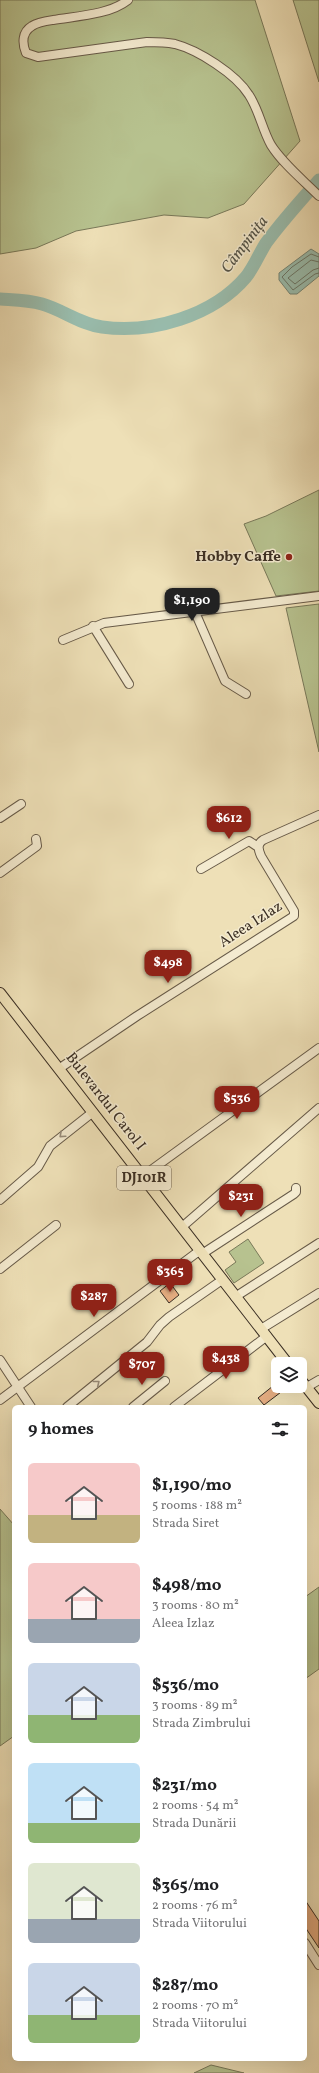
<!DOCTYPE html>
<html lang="en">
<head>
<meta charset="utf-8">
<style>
  :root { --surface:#fff; --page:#f6f6f6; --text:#202124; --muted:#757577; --accent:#8f2418 }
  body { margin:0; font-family:Vollkorn,serif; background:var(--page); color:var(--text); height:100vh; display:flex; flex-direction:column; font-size:15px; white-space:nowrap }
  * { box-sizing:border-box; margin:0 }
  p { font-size:13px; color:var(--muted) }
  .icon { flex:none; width:22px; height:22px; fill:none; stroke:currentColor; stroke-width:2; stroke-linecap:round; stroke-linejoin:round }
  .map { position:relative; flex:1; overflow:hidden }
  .side { position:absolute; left:12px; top:1405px; width:295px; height:656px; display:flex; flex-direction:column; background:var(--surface); border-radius:6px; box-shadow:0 4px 16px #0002 }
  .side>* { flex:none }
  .controls { position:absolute; left:271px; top:1357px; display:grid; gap:8px }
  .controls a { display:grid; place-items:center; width:36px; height:36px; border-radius:6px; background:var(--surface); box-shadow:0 4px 16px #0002; font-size:20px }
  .price { position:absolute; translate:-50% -34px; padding:0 9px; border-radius:8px; background:var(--accent); color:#fff; font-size:13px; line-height:26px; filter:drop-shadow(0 1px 2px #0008) }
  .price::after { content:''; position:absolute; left:50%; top:24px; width:12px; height:9px; margin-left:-6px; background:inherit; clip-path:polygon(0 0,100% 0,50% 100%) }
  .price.active { background:#222; color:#fff }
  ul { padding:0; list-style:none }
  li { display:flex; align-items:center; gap:12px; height:100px; padding:0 16px }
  li span { display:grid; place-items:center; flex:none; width:112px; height:80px; border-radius:6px; color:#555 }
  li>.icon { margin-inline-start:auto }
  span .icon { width:48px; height:48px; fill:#fffc; stroke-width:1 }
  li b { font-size:17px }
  h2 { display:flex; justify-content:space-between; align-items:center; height:48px; padding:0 16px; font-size:17px }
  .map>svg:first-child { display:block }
</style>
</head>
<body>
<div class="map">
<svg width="319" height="2073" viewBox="0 0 319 2073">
  <rect width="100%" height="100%" fill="#eee0b7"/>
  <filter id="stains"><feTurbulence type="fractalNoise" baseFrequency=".005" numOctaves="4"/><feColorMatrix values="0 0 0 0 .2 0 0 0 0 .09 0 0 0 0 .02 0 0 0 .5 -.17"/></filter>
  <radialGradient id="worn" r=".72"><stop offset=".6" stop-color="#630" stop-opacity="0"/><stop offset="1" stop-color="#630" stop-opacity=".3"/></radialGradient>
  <!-- green -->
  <path fill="#b7c28f" stroke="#787859" d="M0,0H255L300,141L244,204L208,218L164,215L76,231L36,248L0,254Z
    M293,0H319V82Z
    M319,490V591L276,596L244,524L266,516Z
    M319,604V752L286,608Z
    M248,1239L264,1263L234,1283L225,1270L236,1262L229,1252Z
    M0,1509L14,1525V1736L0,1746Z
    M319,1587V1669L305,1679V1597Z
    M211,2065L244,2073H194Z"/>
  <!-- water -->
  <path fill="#99bdae" stroke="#738476" d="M311,249L319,254V276L297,294H290L279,280V273Z"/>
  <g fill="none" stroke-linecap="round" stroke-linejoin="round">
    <!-- shore -->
    <path stroke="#6a7668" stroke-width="1" d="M319,257L311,254L292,267L282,277L293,290L315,274L319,273
      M319,262L311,260L288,278L295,284L313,270L319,268"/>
    <!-- river -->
    <path stroke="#99bdae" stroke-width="13" d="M0,299C14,300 28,300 42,304C63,310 80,324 102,327C151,334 213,316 246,277C254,267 259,254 266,243C282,221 301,200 319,180"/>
  </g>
  <!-- building -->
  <path fill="#e4ac80" stroke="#3a2e23" d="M170,1283L179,1295L169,1303L160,1291Z
    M278,1382V1386H289L264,1405L258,1398Z
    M305,1900L319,1921V1948L305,1927Z"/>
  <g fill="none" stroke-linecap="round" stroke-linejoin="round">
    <defs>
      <path id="minor" d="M128,0C109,15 76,16 53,20C46,21 38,22 32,26C22,32 22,43 26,53L38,57L147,42C157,42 165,42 175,44C198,50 236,74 249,95C259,110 262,129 271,145C283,164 303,180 319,196
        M195,612L225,681L246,694
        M93,626L129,684
        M63,640L104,623L319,596
        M0,818L21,804
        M201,869L249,841L258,847
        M0,873L37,846L36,839
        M60,1068L137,1016L294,916V911L261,856C258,849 257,844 263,840L319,815
        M143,1176L319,1048
        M0,1200L38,1167L50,1146L93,1112
        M182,1227L319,1108
        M202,1254L294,1194L296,1192V1188
        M0,1269L56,1225
        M235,1297L319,1243
        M261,1329L319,1293
        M0,1360L31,1407
        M307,1387L319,1380
        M0,1400L199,1251
        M67,1407L147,1342L160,1325L169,1317L222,1280
        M133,1407L165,1381
        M174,1407L267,1336
        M305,1943L319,1965"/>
      <path id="major" d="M0,993L288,1364
        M300,1379L319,1403"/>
    </defs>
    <!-- minor casing -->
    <use href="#minor" stroke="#675a48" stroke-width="10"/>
    <!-- major casing -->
    <use href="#major" stroke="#3a2e23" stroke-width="12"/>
    <!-- minor -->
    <use href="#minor" stroke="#f4ebd0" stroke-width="8"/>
    <!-- major -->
    <use href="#major" stroke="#eee0b7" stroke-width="10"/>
  </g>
  <!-- one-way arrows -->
  <defs><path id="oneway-chevron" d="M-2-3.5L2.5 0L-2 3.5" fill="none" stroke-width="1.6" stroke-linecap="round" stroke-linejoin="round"/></defs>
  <g stroke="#978c7a">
    <use href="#oneway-chevron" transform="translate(62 1135) rotate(138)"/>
    <use href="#oneway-chevron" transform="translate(97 1383) rotate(-39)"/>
  </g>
  <!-- markers -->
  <circle fill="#8f2418" stroke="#f4ebd0" stroke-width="1.5" cx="289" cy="557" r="4"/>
  <g text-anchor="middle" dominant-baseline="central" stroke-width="3" stroke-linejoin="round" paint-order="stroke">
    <!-- shield labels -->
    <rect fill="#f4ebd0" stroke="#726757" stroke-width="1" x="117" y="1166" width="54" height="24" rx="3"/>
    <g font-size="14" font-weight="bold" fill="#3a2e23">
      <text x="144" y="1178">DJ101R</text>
    </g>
    <!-- poi labels -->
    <g font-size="15" font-weight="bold" fill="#3a2e23" stroke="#f4ebd0" text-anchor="end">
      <text x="281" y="557">Hobby Caffe</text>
    </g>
    <!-- street labels -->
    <g font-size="15" fill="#3a2e23" stroke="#f4ebd0">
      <text transform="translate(251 925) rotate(-33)">Aleea Izlaz</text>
      <text transform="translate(105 1102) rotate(52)">Bulevardul Carol I</text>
    </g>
    <!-- water labels -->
    <g font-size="16" font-style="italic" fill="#525246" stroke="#f4ebd0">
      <text transform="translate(245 245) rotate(-53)">Câmpinița</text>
    </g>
  </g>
  <rect width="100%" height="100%" filter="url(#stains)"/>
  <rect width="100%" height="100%" fill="url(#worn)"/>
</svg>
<div class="controls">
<a><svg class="icon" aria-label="layers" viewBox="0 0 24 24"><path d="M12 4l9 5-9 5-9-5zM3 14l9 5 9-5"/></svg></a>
</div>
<b class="price active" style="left:192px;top:622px">$1,190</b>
<b class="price" style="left:229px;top:840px">$612</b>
<b class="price" style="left:168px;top:984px">$498</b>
<b class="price" style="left:237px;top:1120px">$536</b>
<b class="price" style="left:241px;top:1218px">$231</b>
<b class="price" style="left:170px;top:1293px">$365</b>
<b class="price" style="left:94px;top:1318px">$287</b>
<b class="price" style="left:226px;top:1380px">$438</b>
<b class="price" style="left:142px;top:1386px">$707</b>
<section class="side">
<h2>9 homes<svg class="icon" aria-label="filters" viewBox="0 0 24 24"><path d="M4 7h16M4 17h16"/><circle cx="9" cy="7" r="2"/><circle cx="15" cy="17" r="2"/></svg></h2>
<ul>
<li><span style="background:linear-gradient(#f6c9c9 65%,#c2b280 0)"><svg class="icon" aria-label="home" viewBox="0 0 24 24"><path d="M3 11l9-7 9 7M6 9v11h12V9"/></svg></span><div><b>$1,190/mo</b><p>5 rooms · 188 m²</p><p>Strada Siret</p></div></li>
<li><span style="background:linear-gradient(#f6c9c9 70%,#9aa5b1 0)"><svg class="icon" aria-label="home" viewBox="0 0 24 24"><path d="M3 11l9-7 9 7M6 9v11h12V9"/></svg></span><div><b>$498/mo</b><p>3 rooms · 80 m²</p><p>Aleea Izlaz</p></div></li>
<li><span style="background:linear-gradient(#c9d6e8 65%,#8fb573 0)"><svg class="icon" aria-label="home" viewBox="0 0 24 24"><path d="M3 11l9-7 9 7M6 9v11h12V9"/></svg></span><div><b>$536/mo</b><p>3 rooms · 89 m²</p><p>Strada Zimbrului</p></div></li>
<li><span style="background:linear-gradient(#bfe0f5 75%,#8fb573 0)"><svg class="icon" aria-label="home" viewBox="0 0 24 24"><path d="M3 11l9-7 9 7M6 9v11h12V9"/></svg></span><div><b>$231/mo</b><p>2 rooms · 54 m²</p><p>Strada Dunării</p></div></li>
<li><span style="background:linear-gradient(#dfe7d0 70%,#9aa5b1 0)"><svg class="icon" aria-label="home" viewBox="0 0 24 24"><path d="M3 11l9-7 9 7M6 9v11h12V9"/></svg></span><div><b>$365/mo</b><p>2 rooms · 76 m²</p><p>Strada Viitorului</p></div></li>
<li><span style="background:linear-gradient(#c9d6e8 65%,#8fb573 0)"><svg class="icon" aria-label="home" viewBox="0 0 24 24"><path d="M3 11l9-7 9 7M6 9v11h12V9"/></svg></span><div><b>$287/mo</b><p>2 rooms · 70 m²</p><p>Strada Viitorului</p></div></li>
</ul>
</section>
</div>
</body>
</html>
